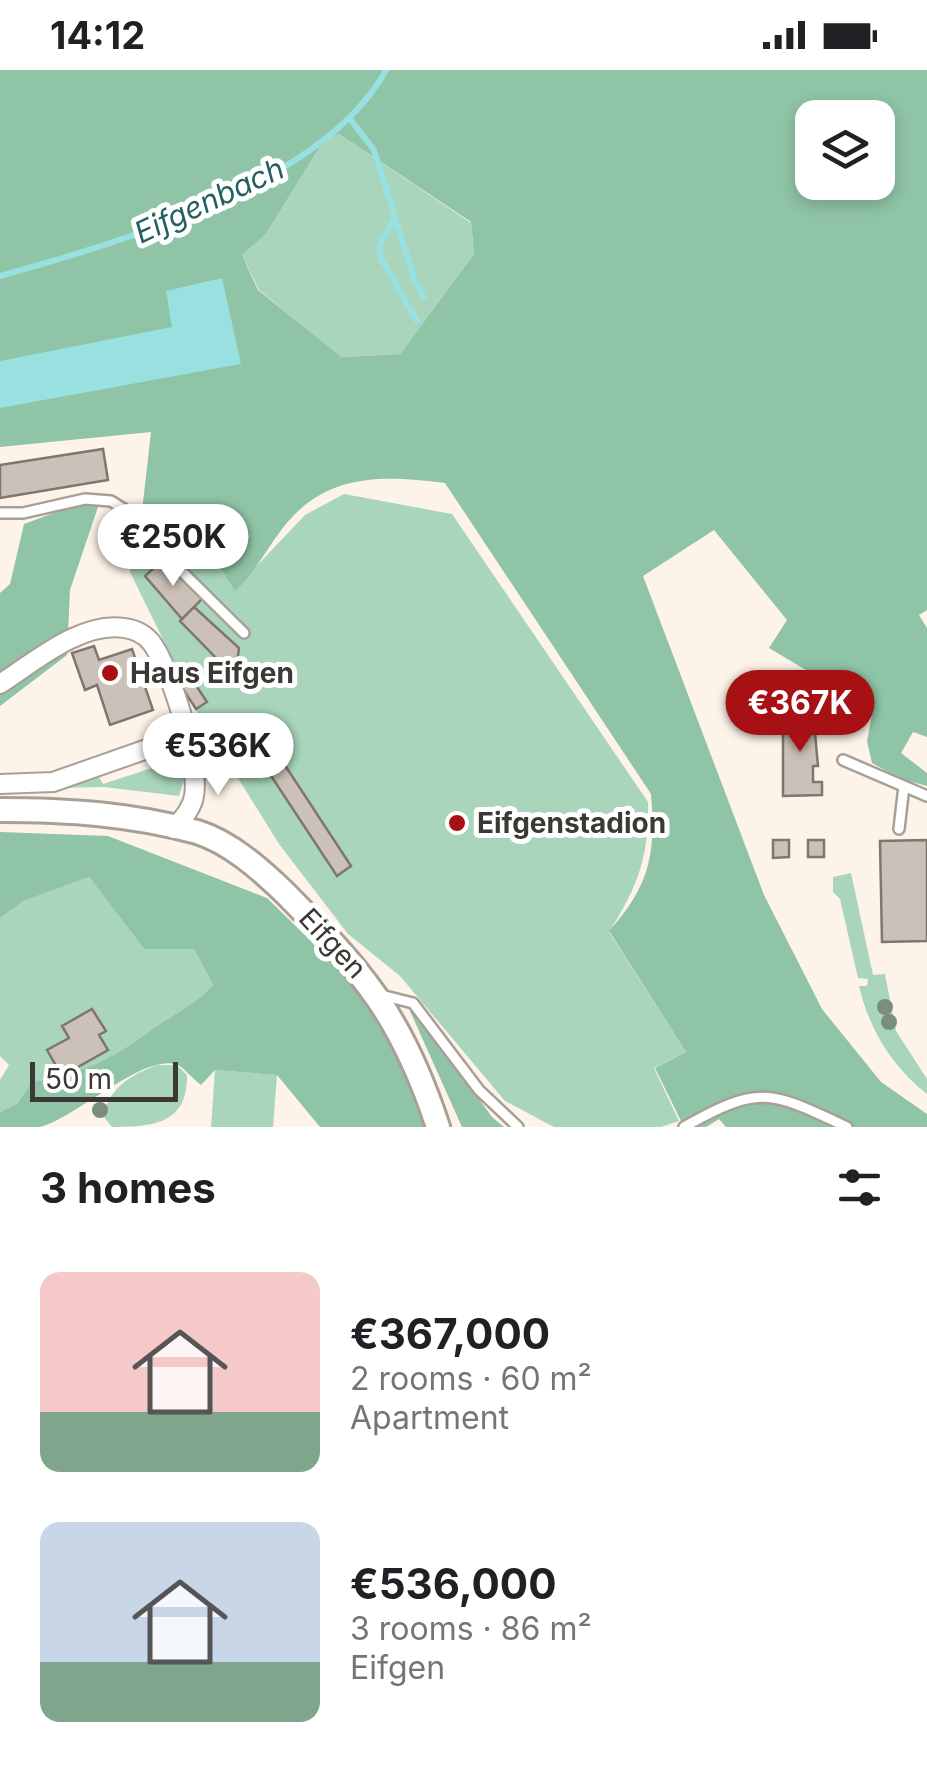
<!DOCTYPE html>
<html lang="en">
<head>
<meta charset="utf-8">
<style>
  :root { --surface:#fff; --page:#f6f6f6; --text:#202124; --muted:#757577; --accent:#a71114 }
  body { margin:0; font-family:Inter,sans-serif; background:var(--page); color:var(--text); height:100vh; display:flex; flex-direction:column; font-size:38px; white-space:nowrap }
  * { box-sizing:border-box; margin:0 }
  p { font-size:32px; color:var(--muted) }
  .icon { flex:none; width:55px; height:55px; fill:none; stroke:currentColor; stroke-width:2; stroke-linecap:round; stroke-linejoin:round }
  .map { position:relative; height:1057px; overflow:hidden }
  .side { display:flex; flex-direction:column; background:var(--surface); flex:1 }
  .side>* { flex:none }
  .tools { position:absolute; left:795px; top:30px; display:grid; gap:20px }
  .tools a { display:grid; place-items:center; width:100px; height:100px; border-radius:20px; background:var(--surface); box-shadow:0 5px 15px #0003; font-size:50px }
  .scale { position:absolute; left:30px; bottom:25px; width:148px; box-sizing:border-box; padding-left:10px; border:5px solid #3c3934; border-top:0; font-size:28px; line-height:35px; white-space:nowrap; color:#3c3934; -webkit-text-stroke:8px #fff; paint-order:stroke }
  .price { position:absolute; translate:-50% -85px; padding:0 22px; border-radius:35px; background:#fff; color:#222; font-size:32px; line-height:65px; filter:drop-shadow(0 2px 5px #0008) }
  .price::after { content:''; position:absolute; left:50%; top:60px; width:30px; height:22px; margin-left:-15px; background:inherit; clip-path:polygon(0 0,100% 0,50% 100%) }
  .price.active { background:var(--accent); color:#fff }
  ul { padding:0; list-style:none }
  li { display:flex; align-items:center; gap:30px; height:250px; padding:0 40px }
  li span { display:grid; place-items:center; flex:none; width:280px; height:200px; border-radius:20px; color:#555 }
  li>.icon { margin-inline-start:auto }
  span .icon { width:120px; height:120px; fill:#fffc; stroke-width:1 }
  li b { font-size:42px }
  h2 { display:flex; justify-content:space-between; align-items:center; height:120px; padding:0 40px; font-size:42px }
  .status { display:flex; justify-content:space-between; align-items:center; height:70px; padding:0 50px; background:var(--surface); direction:ltr }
  .status svg { height:28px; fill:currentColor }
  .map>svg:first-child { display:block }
</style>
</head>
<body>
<div class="status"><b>14:12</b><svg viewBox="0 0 49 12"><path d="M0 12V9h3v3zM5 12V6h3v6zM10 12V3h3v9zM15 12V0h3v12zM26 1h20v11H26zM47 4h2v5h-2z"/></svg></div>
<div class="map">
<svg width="927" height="1057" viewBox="0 0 927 1057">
  <rect width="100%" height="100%" fill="#fdf3e9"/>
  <!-- green -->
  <path fill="#a8d5bc" d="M339,64L471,153L474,184L400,284L340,287L259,220L242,185L266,164L324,70Z
    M344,424L452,444L648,732C649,787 638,816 609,862L686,982L654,998L679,1051L661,1057H554L505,1031L400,906L348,864L279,774L179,613L175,594L130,502L128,458L142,441L176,484L250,503L305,445Z
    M144,686L175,691L184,710L179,726L104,717L57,718L97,703L103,714L155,697Z
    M851,803L873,905L885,904L896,961L927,1009V1024C892,997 869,959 859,916H867L868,909L858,908L840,829L833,822V807Z
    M89,807L144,879H194L213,915C195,937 174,943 151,960C114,988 80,1005 33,1012L18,1033L0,1042V1010L9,995L0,986V848L24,831Z
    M157,995H177L187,1005C188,1054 153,1057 112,1057L104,1047C107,1018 133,1004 157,995Z
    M215,1000L277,1005L273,1057H211Z"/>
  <!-- forest -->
  <path fill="#8fc4a6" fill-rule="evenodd" d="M0,0H927V540L919,545L927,558V667L913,662L901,683L927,703V716L901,709L872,693L867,671L873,640L769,578L787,550L714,460L643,506L764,825L822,939L881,1012L927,1044V1057H726L719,1049L706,1057H684L655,998L686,982L609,861C650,816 656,783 651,724L445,413C380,405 325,403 282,459C266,480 255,503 235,521L219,495L176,484L142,441L151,362L0,377ZM812,48H878V112H812ZM339,64L471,152L474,184L400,284L341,287L258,220L242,185L266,164L324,70Z
    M102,425L70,520L67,585L0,636V523L10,514L24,454Z
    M0,762L108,766L267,828L349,908L397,984L427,1057H320L277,1005L215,1000L201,1015C194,1010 185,999 178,995C145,981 74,1050 39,1057C27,1057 12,1057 0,1057V1042L18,1033L32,1012C80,1005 114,988 151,960C174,943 194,937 213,915L194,879H144L89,807L24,831L0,848Z
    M410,941L419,946L492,1047L504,1057H462Z"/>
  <!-- water -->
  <path fill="#99e0e1" d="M222,208L241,294L0,338V291L172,257L166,221Z"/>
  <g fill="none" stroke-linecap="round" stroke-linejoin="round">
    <!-- stream -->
    <path stroke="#99e0e1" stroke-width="6" d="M350,49L374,80L415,211L424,227
      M394,148L380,175V187L417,251
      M0,206C118,173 324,114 386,0"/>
  </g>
  <!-- building -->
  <path fill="#ccc1b8" stroke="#80766e" stroke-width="2.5" d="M103,379L108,410L0,428V395Z
    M163,489L202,529L182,549L145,506Z
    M194,537L239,578L238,586L224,596L180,551Z
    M94,576L99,590L132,579L153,640L110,655L97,615L85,620L72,583Z
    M189,605L207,632L196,639L179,613Z
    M783,641H813L818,696H813V712H822V725L783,726Z
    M271,674L351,796L337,806L256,683Z
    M773,770H789V787L773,788Z
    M808,770H824V787H808Z
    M927,770V871L882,872L880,771Z
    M92,939L106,961L99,965L108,980L62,1006L47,980L69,968L62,956Z"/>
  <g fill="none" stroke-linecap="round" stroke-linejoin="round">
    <defs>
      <path id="service" d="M0,443H23L85,429L111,431L130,443L151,471L244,563
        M843,690L927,726
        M899,759L904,716
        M381,925L413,933L479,1020L518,1057
        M684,1057C760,1014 770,1021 847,1057"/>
      <path id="minor" d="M0,614C33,593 81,551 124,558C134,559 144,564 151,572C171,598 200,694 194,726C192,739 182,749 174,759
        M0,714L53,712L150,678L189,682"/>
      <path id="secondary" d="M0,740C68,740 131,744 197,762C230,772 261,800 285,823C364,903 402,947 438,1057"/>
    </defs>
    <!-- service casing -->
    <use href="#service" stroke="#a8a096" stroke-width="14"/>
    <!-- minor casing -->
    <use href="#minor" stroke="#a8a096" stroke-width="22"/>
    <!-- secondary casing -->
    <use href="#secondary" stroke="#a8a096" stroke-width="28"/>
    <!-- service -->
    <use href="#service" stroke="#fff" stroke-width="9"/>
    <!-- minor -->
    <use href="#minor" stroke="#fff" stroke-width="18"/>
    <!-- secondary -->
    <use href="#secondary" stroke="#fff" stroke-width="22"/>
  </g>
  <!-- trees -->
  <g fill="#7b8e7e">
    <circle cx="885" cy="937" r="8"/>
    <circle cx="889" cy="952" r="8"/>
    <circle cx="100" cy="1040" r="8"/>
  </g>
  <!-- markers -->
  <g fill="#a71114" stroke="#fff" stroke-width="4">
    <circle cx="110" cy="603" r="10"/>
    <circle cx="457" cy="753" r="10"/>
  </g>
  <g text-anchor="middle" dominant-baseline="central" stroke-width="10" stroke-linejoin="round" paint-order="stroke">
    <!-- poi labels -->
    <g font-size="28" font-weight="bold" fill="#3c3934" stroke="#fff" text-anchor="start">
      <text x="130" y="603">Haus Eifgen</text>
      <text x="477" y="753">Eifgenstadion</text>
    </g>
    <!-- street labels -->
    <g font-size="28" fill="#3c3934" stroke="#fff">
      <text transform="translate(333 873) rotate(47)">Eifgen</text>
    </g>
    <!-- water labels -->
    <g font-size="30" font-style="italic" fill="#256061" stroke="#fff">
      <text transform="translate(209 130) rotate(-25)">Eifgenbach</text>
    </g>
  </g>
</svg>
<div class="tools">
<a><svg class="icon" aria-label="layers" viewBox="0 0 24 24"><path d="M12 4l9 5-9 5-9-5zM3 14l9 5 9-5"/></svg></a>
</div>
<div class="scale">50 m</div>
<b class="price" style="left:173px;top:519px">€250K</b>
<b class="price active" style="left:800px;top:685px">€367K</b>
<b class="price" style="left:218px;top:728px">€536K</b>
</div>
<section class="side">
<h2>3 homes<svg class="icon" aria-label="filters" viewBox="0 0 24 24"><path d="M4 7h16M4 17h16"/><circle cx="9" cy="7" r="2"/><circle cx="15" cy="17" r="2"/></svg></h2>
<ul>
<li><span style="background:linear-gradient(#f6c9c9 70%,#7fa58c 0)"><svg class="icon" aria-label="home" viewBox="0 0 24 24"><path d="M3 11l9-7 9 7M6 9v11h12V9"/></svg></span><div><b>€367,000</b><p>2 rooms · 60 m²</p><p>Apartment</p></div></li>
<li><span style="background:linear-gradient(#c9d6e8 70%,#7fa58c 0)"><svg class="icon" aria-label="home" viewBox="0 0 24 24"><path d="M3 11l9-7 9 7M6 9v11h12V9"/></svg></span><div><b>€536,000</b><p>3 rooms · 86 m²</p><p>Eifgen</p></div></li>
</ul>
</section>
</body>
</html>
